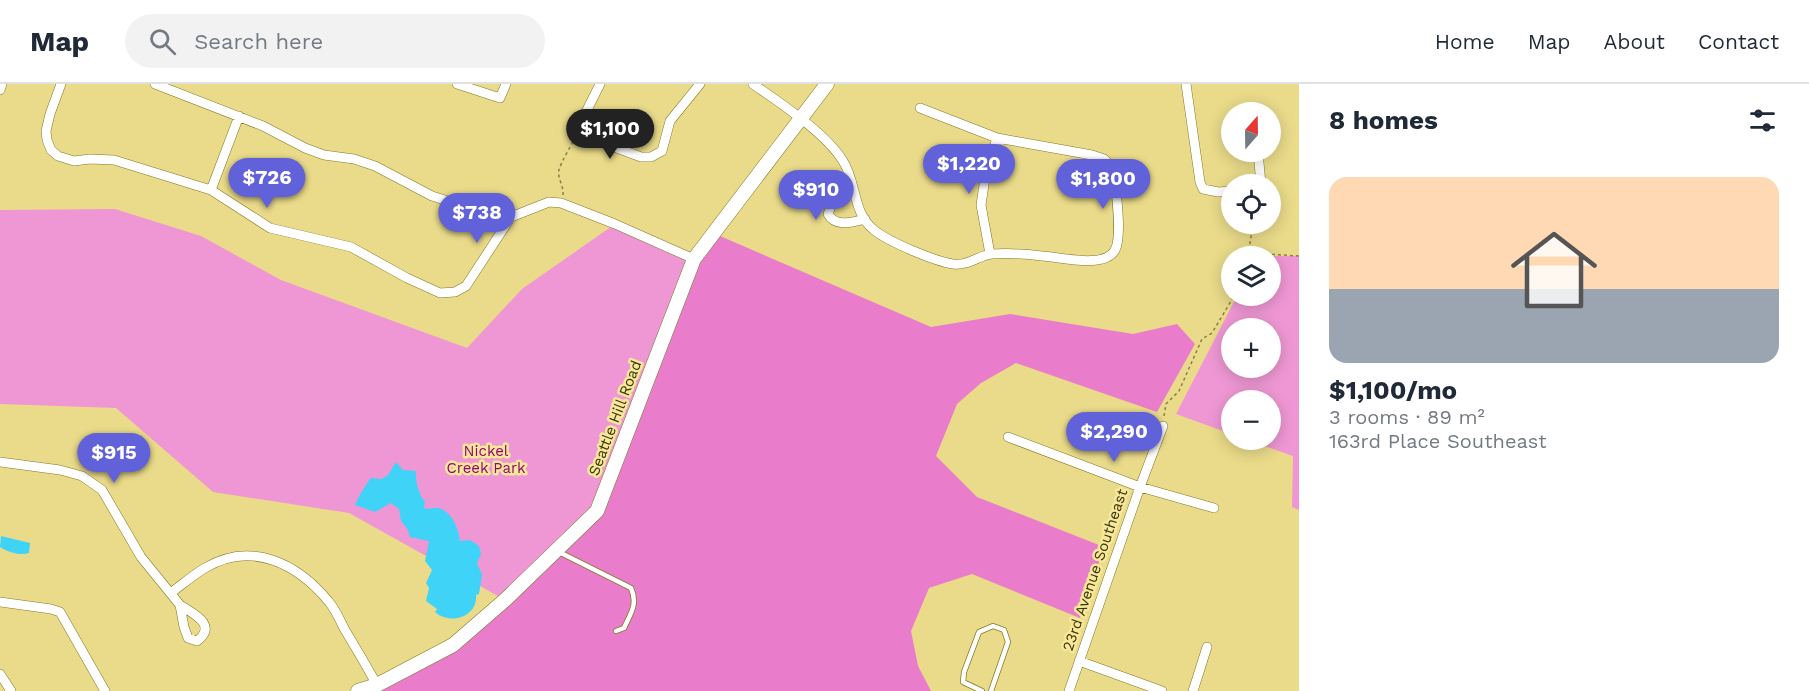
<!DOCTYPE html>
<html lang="en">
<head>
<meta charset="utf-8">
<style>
  :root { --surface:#fff; --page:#f2f2f3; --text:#1f2937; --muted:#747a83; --line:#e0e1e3; --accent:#6161da }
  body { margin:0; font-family:"Work Sans",sans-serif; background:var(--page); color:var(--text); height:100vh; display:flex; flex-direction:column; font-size:22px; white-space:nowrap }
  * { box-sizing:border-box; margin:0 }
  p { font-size:20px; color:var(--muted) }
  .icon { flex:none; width:33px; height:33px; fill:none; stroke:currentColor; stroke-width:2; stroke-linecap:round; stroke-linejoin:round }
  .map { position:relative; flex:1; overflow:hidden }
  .drawer { display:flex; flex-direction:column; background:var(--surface); width:510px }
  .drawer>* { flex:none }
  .needle { width:39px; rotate:20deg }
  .tools { position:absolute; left:1221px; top:18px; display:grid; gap:12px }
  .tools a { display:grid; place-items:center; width:60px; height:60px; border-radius:50%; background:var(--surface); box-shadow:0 3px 15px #0003; font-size:30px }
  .price { position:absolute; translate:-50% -51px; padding:0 14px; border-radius:21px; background:var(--accent); color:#fff; font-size:20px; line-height:39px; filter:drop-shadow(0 2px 3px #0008) }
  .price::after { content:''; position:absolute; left:50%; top:36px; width:18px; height:14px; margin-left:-9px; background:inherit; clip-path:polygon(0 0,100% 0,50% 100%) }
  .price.on { background:#222; color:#fff }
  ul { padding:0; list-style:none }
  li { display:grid; align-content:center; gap:12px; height:318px; padding:0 30px }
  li+li { border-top:2px solid var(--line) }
  li span { display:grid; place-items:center; height:186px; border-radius:18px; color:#555 }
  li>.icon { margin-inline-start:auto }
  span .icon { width:108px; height:108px; fill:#fffc; stroke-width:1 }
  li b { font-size:26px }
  h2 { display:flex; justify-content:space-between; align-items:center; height:72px; padding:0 30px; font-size:26px }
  header { display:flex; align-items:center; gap:36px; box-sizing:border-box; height:84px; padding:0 30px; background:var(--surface); border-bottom:2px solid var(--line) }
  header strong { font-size:28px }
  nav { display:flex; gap:33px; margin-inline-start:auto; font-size:21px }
  .search { width:420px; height:54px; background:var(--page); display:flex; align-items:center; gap:15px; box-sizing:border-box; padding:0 21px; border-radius:33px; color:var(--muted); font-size:22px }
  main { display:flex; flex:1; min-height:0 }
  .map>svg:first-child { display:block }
</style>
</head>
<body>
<header>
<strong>Map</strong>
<div class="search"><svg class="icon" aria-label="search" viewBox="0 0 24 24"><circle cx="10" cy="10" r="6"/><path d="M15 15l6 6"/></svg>Search here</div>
<nav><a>Home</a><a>Map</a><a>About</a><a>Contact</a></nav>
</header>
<main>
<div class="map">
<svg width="1299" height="607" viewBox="0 0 1299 607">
  <rect width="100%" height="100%" fill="#eadb8a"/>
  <!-- green -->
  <path fill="#ef97d4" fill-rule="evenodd" d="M115,125L201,152L281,196L467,264L522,205L615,140L694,175L597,427L505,516L349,429L213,408L116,324L0,320V126Z
    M1257,172H1299V426L1292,423L1293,372L1247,356H1270V316H1232L1231,350L1176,330L1237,212H1270V172ZM1232,244H1270V284H1232Z"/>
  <!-- forest -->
  <path fill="#e97ccb" d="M713,149L931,243L1010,230L1133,250L1177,240L1195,260L1157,328L1016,279L981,299L957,320L936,372L977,413L1104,463L1080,534L972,490L929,504L911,547L918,582L931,607H358L453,561L597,427L694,175Z"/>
  <!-- water -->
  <path fill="#3fd3f8" d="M396,378L403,386L416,387C415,398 419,410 425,418L424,424C429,426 434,423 439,424C453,429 458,444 460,457L470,456L479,462L481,470L477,479L482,491L479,510L476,511C478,532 451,542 435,528L437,525L426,517L429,504L426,499L432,486L425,477L429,457L410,453L408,446L401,437L399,425L391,419L375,428L355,421C357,416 367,398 371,394L382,395L388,391Z
    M1,452L30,459L29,469C20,472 8,468 0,463Z"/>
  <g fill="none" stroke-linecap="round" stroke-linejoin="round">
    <defs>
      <path id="lane" d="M559,468L631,504C638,520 631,529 624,544L616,547
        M982,607L963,598L964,588L979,548L993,542L1004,546L1008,558L991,607"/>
      <path id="street" d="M61,0L50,30L46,47L47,56L51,66L58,72L74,77L90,75L114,76L211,106L270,144L351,163L407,194L440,209L455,208L466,202L511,133
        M155,0L263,42L305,64L324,71L354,75L375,82L432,112L470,124L511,133L549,118L561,119L615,140L694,175
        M457,0L500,14L506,0
        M600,0L583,34L581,46L587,53L641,73H651L662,67L670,37L700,0
        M753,0C780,19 826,49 843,77C857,99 852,128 874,146C889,158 934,177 953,180C969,182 979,171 992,170C1008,169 1026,170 1042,172C1060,173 1105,185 1115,166C1123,152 1115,102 1114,85L1104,75L1092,71L997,54L920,24
        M1186,0L1200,98L1203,105L1218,108L1232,107
        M0,6L2,0
        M1258,68L1261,100
        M852,103L833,117L828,130C836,144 852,138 865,135
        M211,106L239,32
        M990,170L981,121L985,94L997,54
        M1008,353L1140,403L1214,424
        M0,378L60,386L82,392L102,406L141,473L180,521L184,543L188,554L197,557C218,541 194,530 180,521
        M172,508C183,500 193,491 205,484C252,456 298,480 329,518C336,526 340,537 345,546C356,564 367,583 377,601
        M0,518L51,525L60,528L105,607
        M1079,577L1162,607
        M0,590L11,607
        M1069,607L1140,403L1163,342
        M1193,607L1207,563"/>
      <path id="secondary" d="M358,607L377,601L453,561L505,516L597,427L694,175L827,0"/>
    </defs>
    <!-- lane casing -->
    <use href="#lane" stroke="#857724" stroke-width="6"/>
    <!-- street casing -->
    <use href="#street" stroke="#857724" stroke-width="10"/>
    <!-- secondary casing -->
    <use href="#secondary" stroke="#857724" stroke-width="15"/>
    <!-- path -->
    <path stroke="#8a7f49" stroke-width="1.5" stroke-dasharray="3 3" stroke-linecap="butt" d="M563,111C564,102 557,94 559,86C561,78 571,62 575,54
      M1248,169L1299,172
      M1248,172L1253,140
      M1164,332L1166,320L1179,307L1202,255L1212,249L1234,212"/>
    <!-- lane -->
    <use href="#lane" stroke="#fff" stroke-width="4.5"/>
    <!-- street -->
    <use href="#street" stroke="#fff" stroke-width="9"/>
    <!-- secondary -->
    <use href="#secondary" stroke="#fff" stroke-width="14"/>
  </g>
  <g text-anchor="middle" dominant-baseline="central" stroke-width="5" stroke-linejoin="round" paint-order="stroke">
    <!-- street labels -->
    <g font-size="15" fill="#3b3413" stroke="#f7e897">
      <text transform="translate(615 334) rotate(-69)">Seattle Hill Road</text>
      <text transform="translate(1095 486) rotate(-71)">23rd Avenue Southeast</text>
    </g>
    <!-- park labels -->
    <g font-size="15" fill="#920477" stroke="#f7e897">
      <text x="486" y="367">Nickel<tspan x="486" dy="17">Creek Park</tspan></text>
    </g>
  </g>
</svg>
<div class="tools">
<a><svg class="needle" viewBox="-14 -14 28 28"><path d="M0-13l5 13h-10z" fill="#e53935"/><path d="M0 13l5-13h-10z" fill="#747a83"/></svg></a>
<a><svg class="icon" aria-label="locate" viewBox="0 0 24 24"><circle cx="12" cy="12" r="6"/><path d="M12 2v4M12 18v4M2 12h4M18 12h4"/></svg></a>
<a><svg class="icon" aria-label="layers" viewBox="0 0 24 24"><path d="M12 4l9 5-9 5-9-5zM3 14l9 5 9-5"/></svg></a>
<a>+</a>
<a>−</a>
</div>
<b class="price on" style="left:610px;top:76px">$1,100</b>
<b class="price" style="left:969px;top:111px">$1,220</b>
<b class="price" style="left:267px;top:125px">$726</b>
<b class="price" style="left:1103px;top:126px">$1,800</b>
<b class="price" style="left:816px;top:137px">$910</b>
<b class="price" style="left:477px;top:160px">$738</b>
<b class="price" style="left:1114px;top:379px">$2,290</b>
<b class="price" style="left:114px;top:400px">$915</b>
</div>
<section class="drawer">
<h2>8 homes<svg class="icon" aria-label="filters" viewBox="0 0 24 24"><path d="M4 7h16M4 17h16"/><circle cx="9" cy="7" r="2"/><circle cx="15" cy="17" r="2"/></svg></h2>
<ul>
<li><span style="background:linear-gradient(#ffd9b3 60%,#9aa5b1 0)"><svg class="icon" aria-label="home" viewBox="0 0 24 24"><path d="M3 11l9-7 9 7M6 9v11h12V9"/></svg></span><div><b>$1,100/mo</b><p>3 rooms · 89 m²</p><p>163rd Place Southeast</p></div></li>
</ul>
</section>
</main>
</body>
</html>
